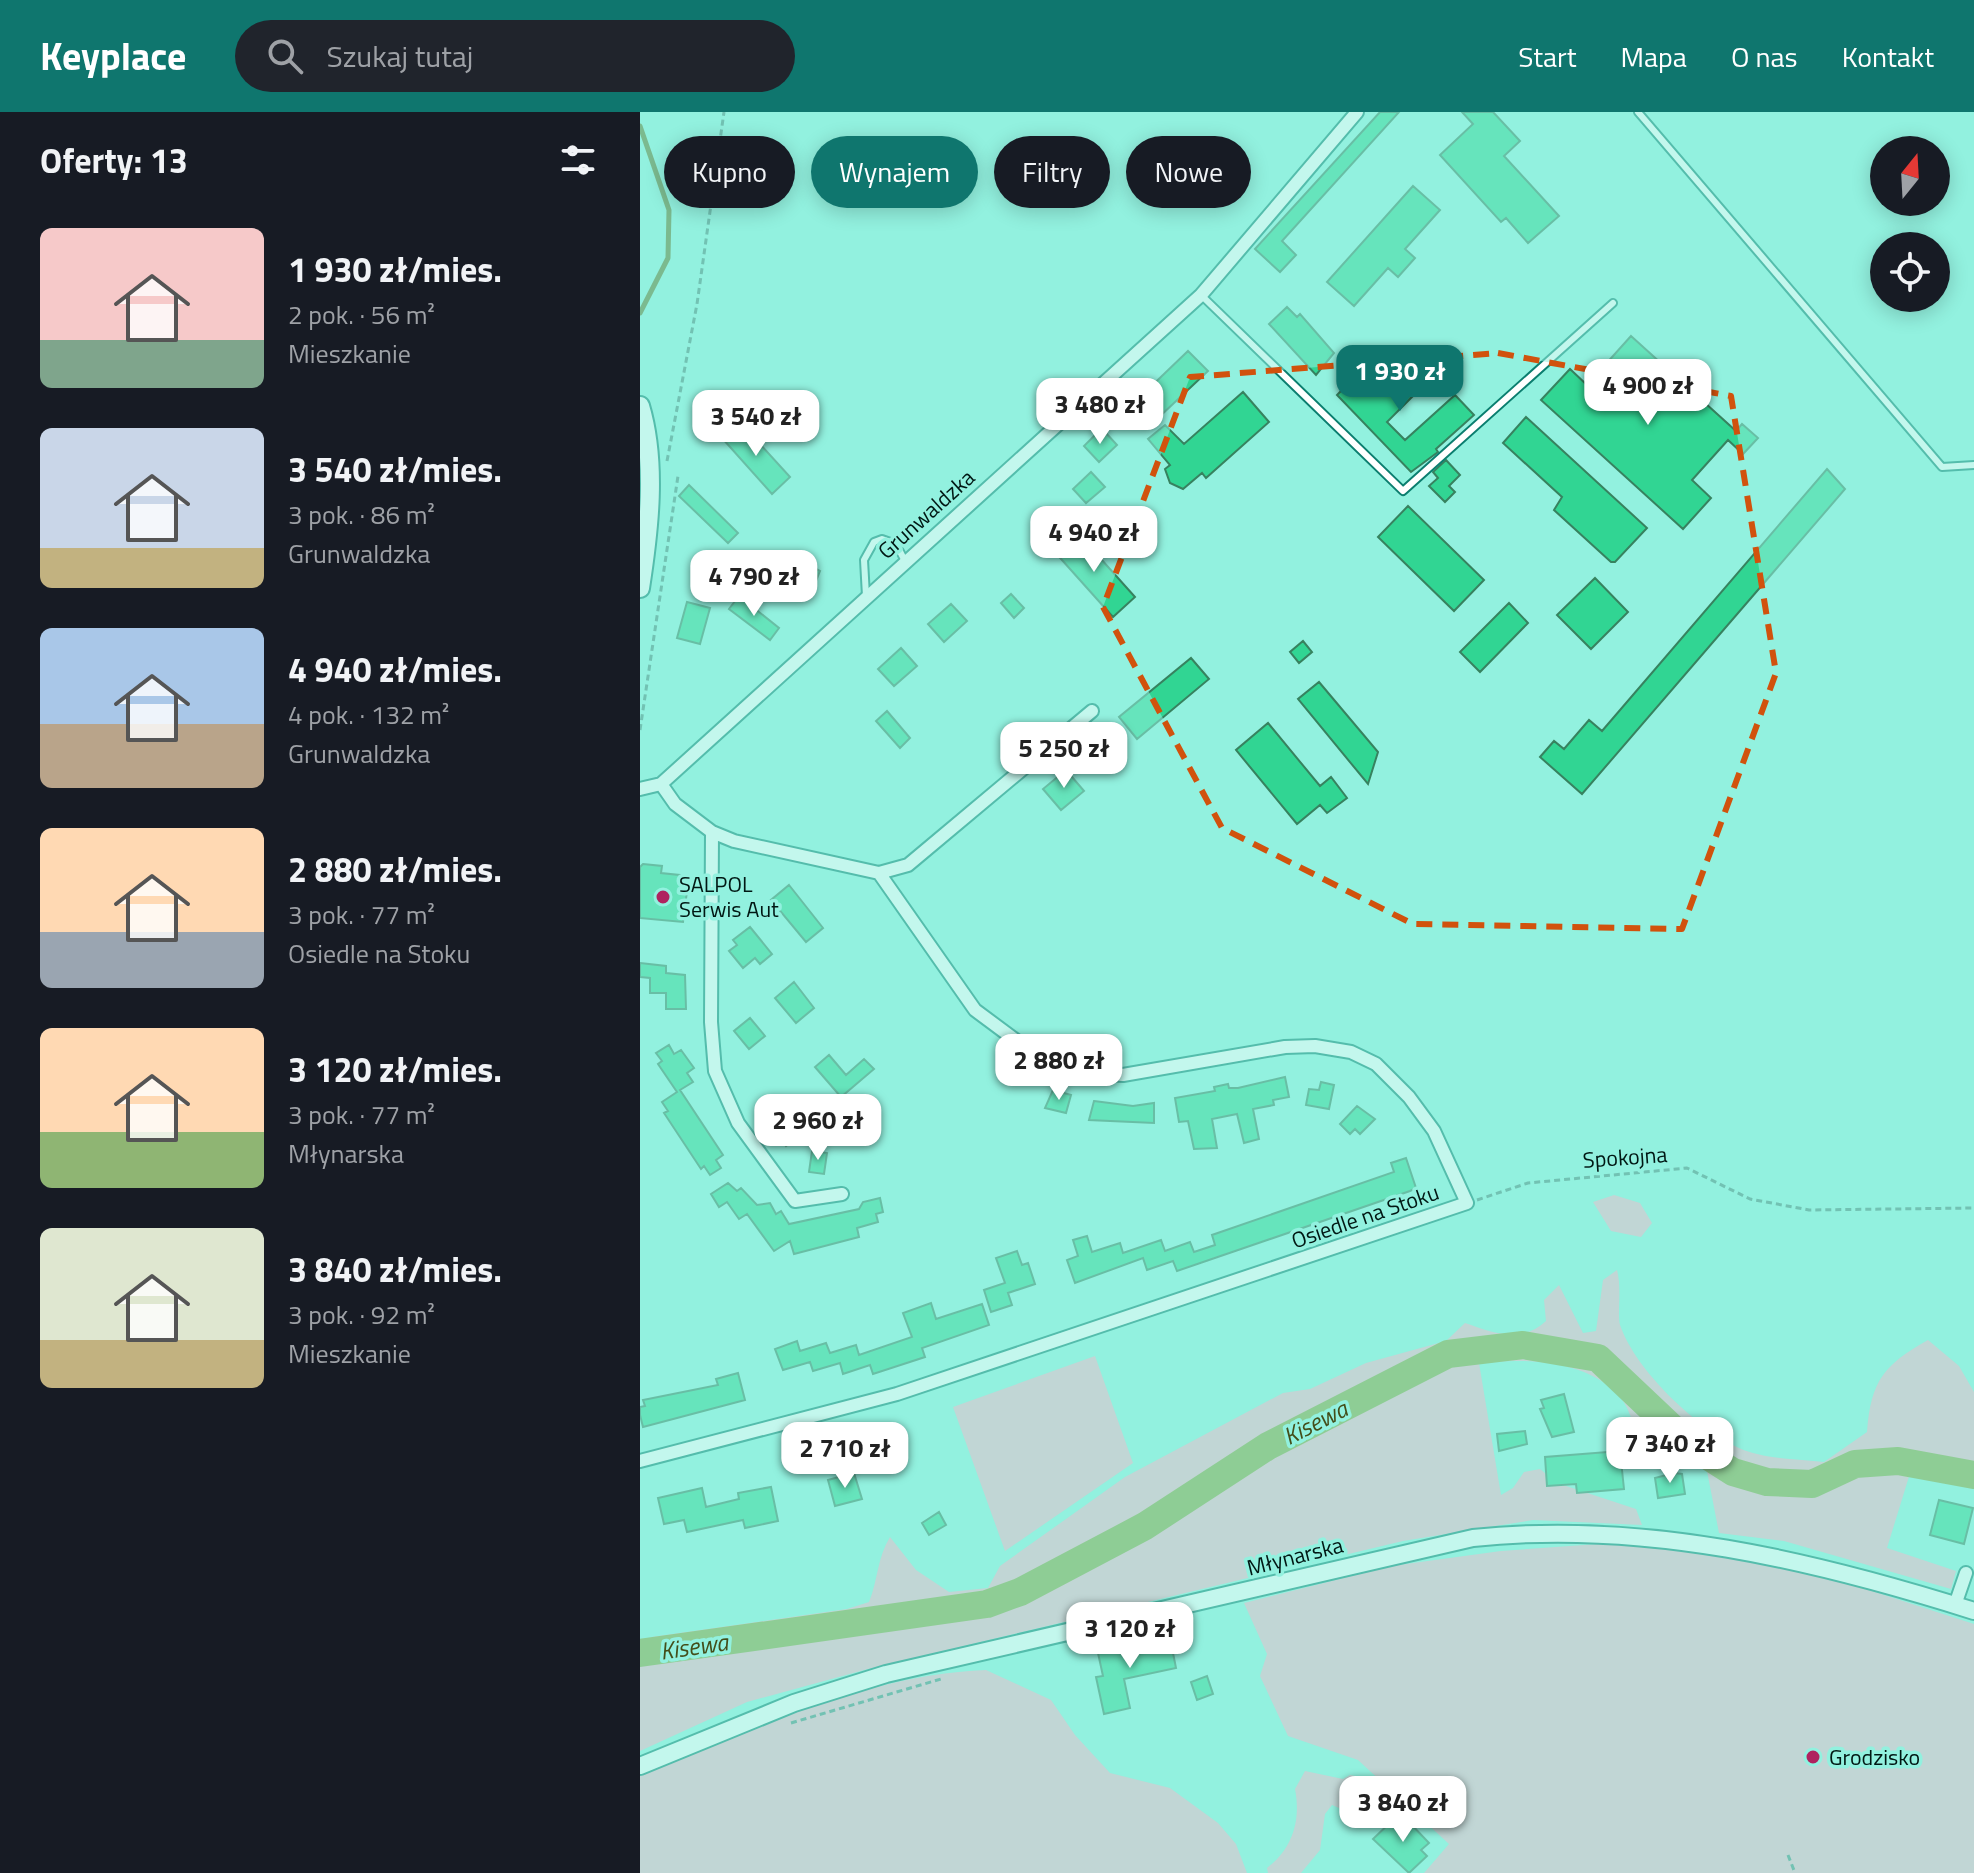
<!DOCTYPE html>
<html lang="pl">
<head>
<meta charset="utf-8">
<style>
  :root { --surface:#171b24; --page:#20242c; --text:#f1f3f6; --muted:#9ea1a6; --accent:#0f766e }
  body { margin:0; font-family:"Titillium Web",sans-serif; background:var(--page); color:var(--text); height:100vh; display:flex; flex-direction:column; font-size:30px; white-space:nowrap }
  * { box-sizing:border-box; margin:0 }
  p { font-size:26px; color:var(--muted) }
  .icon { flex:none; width:44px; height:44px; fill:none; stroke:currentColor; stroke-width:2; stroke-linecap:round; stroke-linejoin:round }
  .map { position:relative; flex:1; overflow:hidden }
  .sheet { display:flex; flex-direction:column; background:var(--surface); width:640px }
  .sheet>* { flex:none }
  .top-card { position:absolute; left:24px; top:24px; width:760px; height:72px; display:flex; gap:16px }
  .needle { width:52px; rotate:18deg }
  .buttons { position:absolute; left:1230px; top:24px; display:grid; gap:16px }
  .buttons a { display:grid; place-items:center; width:80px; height:80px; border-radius:50%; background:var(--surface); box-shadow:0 4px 20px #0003; font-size:40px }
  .price { position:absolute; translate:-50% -68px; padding:0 18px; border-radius:16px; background:#fff; color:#222; font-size:26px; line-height:52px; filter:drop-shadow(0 2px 4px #0008) }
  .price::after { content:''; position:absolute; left:50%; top:48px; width:24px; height:18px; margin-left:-12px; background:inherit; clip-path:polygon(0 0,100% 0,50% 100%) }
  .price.selected { background:var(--accent); color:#fff }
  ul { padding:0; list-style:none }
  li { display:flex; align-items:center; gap:24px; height:200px; padding:0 40px }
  li span { display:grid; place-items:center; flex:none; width:224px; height:160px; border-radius:12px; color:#555 }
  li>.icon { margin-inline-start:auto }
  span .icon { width:96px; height:96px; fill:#fffc; stroke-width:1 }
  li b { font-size:34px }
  h2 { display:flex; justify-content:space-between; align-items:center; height:96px; padding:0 40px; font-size:34px }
  .pill { padding:0 28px; border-radius:36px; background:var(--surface); box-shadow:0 4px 20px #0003; font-size:28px; line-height:72px }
  .pill.selected { background:var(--accent); color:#fff }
  header { display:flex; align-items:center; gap:48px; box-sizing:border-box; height:112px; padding:0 40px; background:var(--accent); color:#fff }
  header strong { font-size:38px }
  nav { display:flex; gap:44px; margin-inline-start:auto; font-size:28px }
  .search { width:560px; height:72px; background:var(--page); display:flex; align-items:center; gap:20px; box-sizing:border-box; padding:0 28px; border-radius:44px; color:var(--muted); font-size:30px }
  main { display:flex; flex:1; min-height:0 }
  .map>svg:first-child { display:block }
</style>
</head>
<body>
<header>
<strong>Keyplace</strong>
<div class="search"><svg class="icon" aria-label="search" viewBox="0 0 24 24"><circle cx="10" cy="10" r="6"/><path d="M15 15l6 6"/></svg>Szukaj tutaj</div>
<nav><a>Start</a><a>Mapa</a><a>O nas</a><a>Kontakt</a></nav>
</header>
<main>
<section class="sheet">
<h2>Oferty: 13<svg class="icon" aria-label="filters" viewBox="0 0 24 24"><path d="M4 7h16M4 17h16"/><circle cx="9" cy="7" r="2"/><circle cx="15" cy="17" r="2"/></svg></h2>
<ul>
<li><span style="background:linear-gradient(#f6c9c9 70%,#7fa58c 0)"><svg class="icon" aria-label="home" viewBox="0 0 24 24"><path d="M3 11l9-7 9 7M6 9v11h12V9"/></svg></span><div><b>1 930 zł/mies.</b><p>2 pok. · 56 m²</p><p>Mieszkanie</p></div></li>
<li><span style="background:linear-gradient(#c9d6e8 75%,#c2b280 0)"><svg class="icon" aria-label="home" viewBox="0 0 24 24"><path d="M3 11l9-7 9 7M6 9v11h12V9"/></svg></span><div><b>3 540 zł/mies.</b><p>3 pok. · 86 m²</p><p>Grunwaldzka</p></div></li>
<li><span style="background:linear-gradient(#a9c7e8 60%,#b9a48a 0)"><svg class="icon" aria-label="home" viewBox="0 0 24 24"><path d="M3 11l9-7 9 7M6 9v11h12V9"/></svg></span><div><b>4 940 zł/mies.</b><p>4 pok. · 132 m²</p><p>Grunwaldzka</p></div></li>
<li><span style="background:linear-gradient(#ffd9b3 65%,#9aa5b1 0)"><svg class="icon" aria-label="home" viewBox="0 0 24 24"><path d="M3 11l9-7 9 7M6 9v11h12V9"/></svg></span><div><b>2 880 zł/mies.</b><p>3 pok. · 77 m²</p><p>Osiedle na Stoku</p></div></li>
<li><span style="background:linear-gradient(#ffd9b3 65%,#8fb573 0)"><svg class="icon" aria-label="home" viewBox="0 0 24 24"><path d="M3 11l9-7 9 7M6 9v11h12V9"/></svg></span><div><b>3 120 zł/mies.</b><p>3 pok. · 77 m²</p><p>Młynarska</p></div></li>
<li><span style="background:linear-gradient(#dfe7d0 70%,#c2b280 0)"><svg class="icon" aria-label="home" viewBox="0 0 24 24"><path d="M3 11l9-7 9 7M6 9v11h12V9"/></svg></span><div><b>3 840 zł/mies.</b><p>3 pok. · 92 m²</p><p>Mieszkanie</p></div></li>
</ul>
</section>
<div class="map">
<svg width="1334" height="1761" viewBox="0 0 1334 1761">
  <rect width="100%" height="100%" fill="#92f1df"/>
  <!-- green -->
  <path fill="#fbb5c9" d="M974,1083L1000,1091L1012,1111L1001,1125L971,1119L953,1090Z
    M977,1158C982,1176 977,1202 980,1213C996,1259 1056,1315 1099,1336C1122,1347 1158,1347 1184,1350L1227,1320C1231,1268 1244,1253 1288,1228L1319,1254L1334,1280V1374L1271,1358L1247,1436L1316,1459L1311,1477L1144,1429L1079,1421L1067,1359L1035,1335L1023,1345L1002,1338C996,1322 991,1299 981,1286C949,1247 883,1246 839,1251L861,1383L873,1376L884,1360L900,1357L917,1371L996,1397L1002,1413L893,1408L763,1429L228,1557L107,1590L0,1639V1531L12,1525L207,1497L229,1490C238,1468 237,1446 250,1425L276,1458L309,1480L348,1476L360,1454L485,1365L643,1281L670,1277L726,1251L806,1229L825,1211C854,1221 881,1232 906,1209L904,1188L919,1173L943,1221L956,1219L963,1168Z
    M455,1244L493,1351L365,1439L313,1295Z
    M972,1431L1061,1440L1170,1459L1334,1512V1761H784L809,1732L718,1648L648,1624L620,1564L627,1542L604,1491L751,1454L861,1439Z
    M346,1558L411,1588L435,1623L470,1661L530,1676L578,1711L596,1732L607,1761H0V1658C106,1618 232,1562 346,1558Z
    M665,1659L703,1667L710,1663C731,1666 737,1672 742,1693L727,1708L692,1693L685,1702L680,1738L661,1761H628L627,1756C653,1736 661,1708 655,1677Z"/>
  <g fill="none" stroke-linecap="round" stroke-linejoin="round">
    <!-- stream -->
    <path stroke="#617830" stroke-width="5" d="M0,14L29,98L28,146L0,201"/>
    <!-- river -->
    <path stroke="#8ba23d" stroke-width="28" d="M0,1541L347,1492L380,1480L505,1414L628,1334L808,1242L883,1233L958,1246L1049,1332L1093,1360L1127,1370L1172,1372L1215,1352L1258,1349L1334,1363"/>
  </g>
  <!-- building -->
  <path fill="#31d593" stroke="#37825f" stroke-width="2" d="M740,0H759L642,129L656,143L640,160L615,137Z
    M822,0H853L880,29L864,44L919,104L888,131L866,106L861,110L800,43L833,12Z
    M773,74L800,98L765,137L775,146L758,165L748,156L714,194L687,170Z
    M647,195L657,205L660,202L694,241L676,263L629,212Z
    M991,224L1096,319L1102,312L1118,326L1103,342L1088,328L1052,368L1071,386L1043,417L901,288L930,257L947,273Z
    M548,239L568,259L518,306L499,286Z
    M737,242L776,281L747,310L765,328L815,283L834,303L796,337L798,340L771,360L697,283Z
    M603,280L629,310L566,366L562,361L543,377L530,371L525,357L530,353L508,327L525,313L544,332Z
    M886,305L1007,416L975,450H971L914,398L922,385L863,331Z
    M100,310L150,365L132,382L82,326Z
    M465,320L477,333L459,350L444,334L456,322L460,325Z
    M806,348L820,363L809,374L815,380L805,390L789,374L798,366L793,360Z
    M1187,357L1205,377L942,682L900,645L914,629L924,637L949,608L962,619Z
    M451,360L465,375L446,391L433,377Z
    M49,373L98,421L88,431L39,384Z
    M768,394L844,468L814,499L738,425Z
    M435,418L495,485L473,505L413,438Z
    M151,444L180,459L174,474L144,461Z
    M955,466L988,500L951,537L917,503Z
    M371,482L384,496L374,506L361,491Z
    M99,484L139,516L130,528L89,497Z
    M47,490L70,496L60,532L37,526Z
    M869,491L888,511L840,560L820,540Z
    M311,492L327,509L304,530L288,512Z
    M663,529L672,540L659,551L650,540Z
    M261,536L277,554L254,574L238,557Z
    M551,546L569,567L497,627L479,605Z
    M679,570L738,640L728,672L658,587Z
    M247,599L270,626L260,636L236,609Z
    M628,611L680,674L691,665L707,686L687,701L680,693L657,712L596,638Z
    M457,620L466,631L449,645L441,634Z
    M426,658L444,679L421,698L403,677Z
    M3,752L22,754L21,761L49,764L43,810L0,806V755Z
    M149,773L183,816L166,830L131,788Z
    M110,815L132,842L120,852L115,846L103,856L89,839L97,833L93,828Z
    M0,851L26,854V861L45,863L46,897H26V881H10V866L0,865Z
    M154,870L174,896L156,911L135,886Z
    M110,906L125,924L109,937L94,919Z
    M29,933L34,942L41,938L54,956L47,961L53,970L40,978L83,1043L76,1048L81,1056L70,1063L64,1054L61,1057L24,1001L28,999L22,990L37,980L18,952L22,949L16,941Z
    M189,943L206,963L224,947L234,957L201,985L175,955Z
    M645,965L649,985L633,988L634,993L613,997L619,1027L604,1031L597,1002L572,1007L577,1036L554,1037L548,1009L539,1010L535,986L575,979L574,975L588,972L589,976H598Z
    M681,970L694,973L689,997L666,993L669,977L679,978Z
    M413,978L431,983L426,1001L405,996Z
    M454,989L493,994L514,991V1011L449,1008Z
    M717,994L735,1007L720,1022L715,1017L710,1022L700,1012Z
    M144,998L162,1021L146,1034L128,1012Z
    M172,1039L187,1041L184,1062L169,1060Z
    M766,1046L776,1076L770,1079L537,1159L533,1149L507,1158L503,1146L435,1171L427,1148L438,1144L433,1128L447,1124L452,1140L480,1131L483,1141L521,1128L525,1139L550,1130L554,1140L575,1133L572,1123L754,1060L751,1051Z
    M88,1071L97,1079L101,1076L117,1093L130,1091L136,1102L141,1099L149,1112L219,1097L223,1090L240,1086L243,1100L236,1102L238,1110L217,1116L219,1125L154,1142L150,1129L134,1139L107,1102L99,1107L87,1090L79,1095L71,1082Z
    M377,1139L382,1153L388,1151L395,1172L368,1181L372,1193L351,1200L344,1178L365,1171L356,1146Z
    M291,1191L296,1207L342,1192L349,1213L282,1236L285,1245L233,1262L230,1253L203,1262L200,1251L173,1259L170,1250L143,1258L135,1237L157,1229L160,1239L186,1231L190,1241L216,1233L219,1243L272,1225L263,1201Z
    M98,1261L105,1288L3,1315L0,1303V1295L5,1294L3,1288L78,1273L76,1267Z
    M924,1282L934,1320L912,1325L900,1297L904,1296L901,1288Z
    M885,1319L887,1332L859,1339L857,1322Z
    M980,1339L984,1377L937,1381L936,1372L907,1374L905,1345Z
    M214,1361L222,1387L195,1394L188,1368Z
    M1034,1361L1042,1362L1045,1382L1018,1386L1015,1366Z
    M131,1375L138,1409L105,1416L103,1408L47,1420L44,1408L24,1412L18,1386L62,1376L66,1395L99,1387L98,1381Z
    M1299,1388L1333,1396L1324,1432L1290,1423Z
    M299,1400L306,1413L289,1423L282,1411Z
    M530,1526L536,1556L484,1567L490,1596L464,1602L456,1565L463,1564L458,1541Z
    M567,1564L573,1582L557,1588L551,1570Z
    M753,1708L760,1715L767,1708L789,1731L781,1738L787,1744L769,1761L733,1727Z"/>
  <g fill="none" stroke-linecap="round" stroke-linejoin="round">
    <defs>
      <path id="service" d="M998,0L1302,355L1334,353
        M561,183L763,379L973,191
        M226,484L224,448L234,430L242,427L256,432L265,449"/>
      <path id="minor" d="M21,672L35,692L72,720L71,910L75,959L98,1011L155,1089L202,1082
        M0,677L21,672L561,183L717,0
        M72,720L94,729L239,761L268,753L452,599
        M0,1349L257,1282L827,1091L794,1019L769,985L736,952L711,940L675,934L645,935L483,963L434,960L378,930L335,898L239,761
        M1315,1493L1326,1461"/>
      <path id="tertiary" d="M0,1654L154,1591L246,1562L833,1426C1004,1408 1172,1448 1334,1499"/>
      <path id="secondary" d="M0,294C17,351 9,418 0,476"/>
    </defs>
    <!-- service casing -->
    <use href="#service" stroke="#0b7e6f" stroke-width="10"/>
    <!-- minor casing -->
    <use href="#minor" stroke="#0b7e6f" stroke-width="16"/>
    <!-- tertiary casing -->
    <use href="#tertiary" stroke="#0b7e6f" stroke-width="20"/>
    <!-- secondary casing -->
    <use href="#secondary" stroke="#0b7e6f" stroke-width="22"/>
    <!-- path -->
    <path stroke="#4d897e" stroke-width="3" stroke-dasharray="6 4" stroke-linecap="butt" d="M27,349L57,192L84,0
      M0,618L38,364
      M837,1088L888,1071L1047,1056L1110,1087L1169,1098L1334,1096
      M151,1611L301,1567
      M1148,1743L1155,1761"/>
    <!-- service -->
    <use href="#service" stroke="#fff" stroke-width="6"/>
    <!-- minor -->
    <use href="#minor" stroke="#fff" stroke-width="12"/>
    <!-- tertiary -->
    <use href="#tertiary" stroke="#fff" stroke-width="16"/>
    <!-- secondary -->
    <use href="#secondary" stroke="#fff" stroke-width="18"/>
  </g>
  <!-- marked area -->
  <path d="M0 0H1334V1761H0ZM858,241L1091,284L1136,561L1042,817L773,812L582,716L463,495L550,265Z" fill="#92f1df" fill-opacity=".55" fill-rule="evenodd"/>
  <path fill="none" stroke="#d1520d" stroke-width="6" stroke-dasharray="16 10" stroke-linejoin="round" d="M858,241L1091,284L1136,561L1042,817L773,812L582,716L463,495L550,265Z"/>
  <!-- markers -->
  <g fill="#af235f" stroke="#92f1df" stroke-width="3">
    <circle cx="23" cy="785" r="8"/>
    <circle cx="1173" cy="1645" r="8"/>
  </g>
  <g text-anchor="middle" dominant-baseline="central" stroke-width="7" stroke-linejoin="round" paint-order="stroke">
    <!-- street labels -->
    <g font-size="22" fill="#001713" stroke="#92f1df">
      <text transform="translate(286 402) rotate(-42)">Grunwaldzka</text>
      <text transform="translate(985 1045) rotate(-4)">Spokojna</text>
      <text transform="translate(725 1104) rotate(-19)">Osiedle na Stoku</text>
      <text transform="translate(655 1444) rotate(-14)">Młynarska</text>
    </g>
    <!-- poi labels -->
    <g font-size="22" fill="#001713" stroke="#92f1df" text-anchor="start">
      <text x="39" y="772">SALPOL<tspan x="39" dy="25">Serwis Aut</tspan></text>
      <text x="1189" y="1645">Grodzisko</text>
    </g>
    <!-- water labels -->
    <g font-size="24" font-style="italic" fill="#434e1a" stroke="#92f1df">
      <text transform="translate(675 1310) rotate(-27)">Kisewa</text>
      <text transform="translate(54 1534) rotate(-8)">Kisewa</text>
    </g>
  </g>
</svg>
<div class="buttons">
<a><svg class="needle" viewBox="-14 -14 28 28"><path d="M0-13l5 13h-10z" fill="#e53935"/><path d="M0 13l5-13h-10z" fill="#9ea1a6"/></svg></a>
<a><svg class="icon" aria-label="locate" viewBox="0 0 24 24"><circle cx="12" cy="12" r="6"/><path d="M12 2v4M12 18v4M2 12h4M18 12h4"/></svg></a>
</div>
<b class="price selected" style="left:760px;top:301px">1 930 zł</b>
<b class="price" style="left:1008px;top:315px">4 900 zł</b>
<b class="price" style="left:460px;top:334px">3 480 zł</b>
<b class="price" style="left:116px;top:346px">3 540 zł</b>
<b class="price" style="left:454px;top:462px">4 940 zł</b>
<b class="price" style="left:114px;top:506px">4 790 zł</b>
<b class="price" style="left:424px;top:678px">5 250 zł</b>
<b class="price" style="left:419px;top:990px">2 880 zł</b>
<b class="price" style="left:178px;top:1050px">2 960 zł</b>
<b class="price" style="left:1030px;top:1373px">7 340 zł</b>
<b class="price" style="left:205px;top:1378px">2 710 zł</b>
<b class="price" style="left:490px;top:1558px">3 120 zł</b>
<b class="price" style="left:763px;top:1732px">3 840 zł</b>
<div class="top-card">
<a class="pill">Kupno</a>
<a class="pill selected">Wynajem</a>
<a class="pill">Filtry</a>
<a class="pill">Nowe</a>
</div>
</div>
</main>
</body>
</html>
